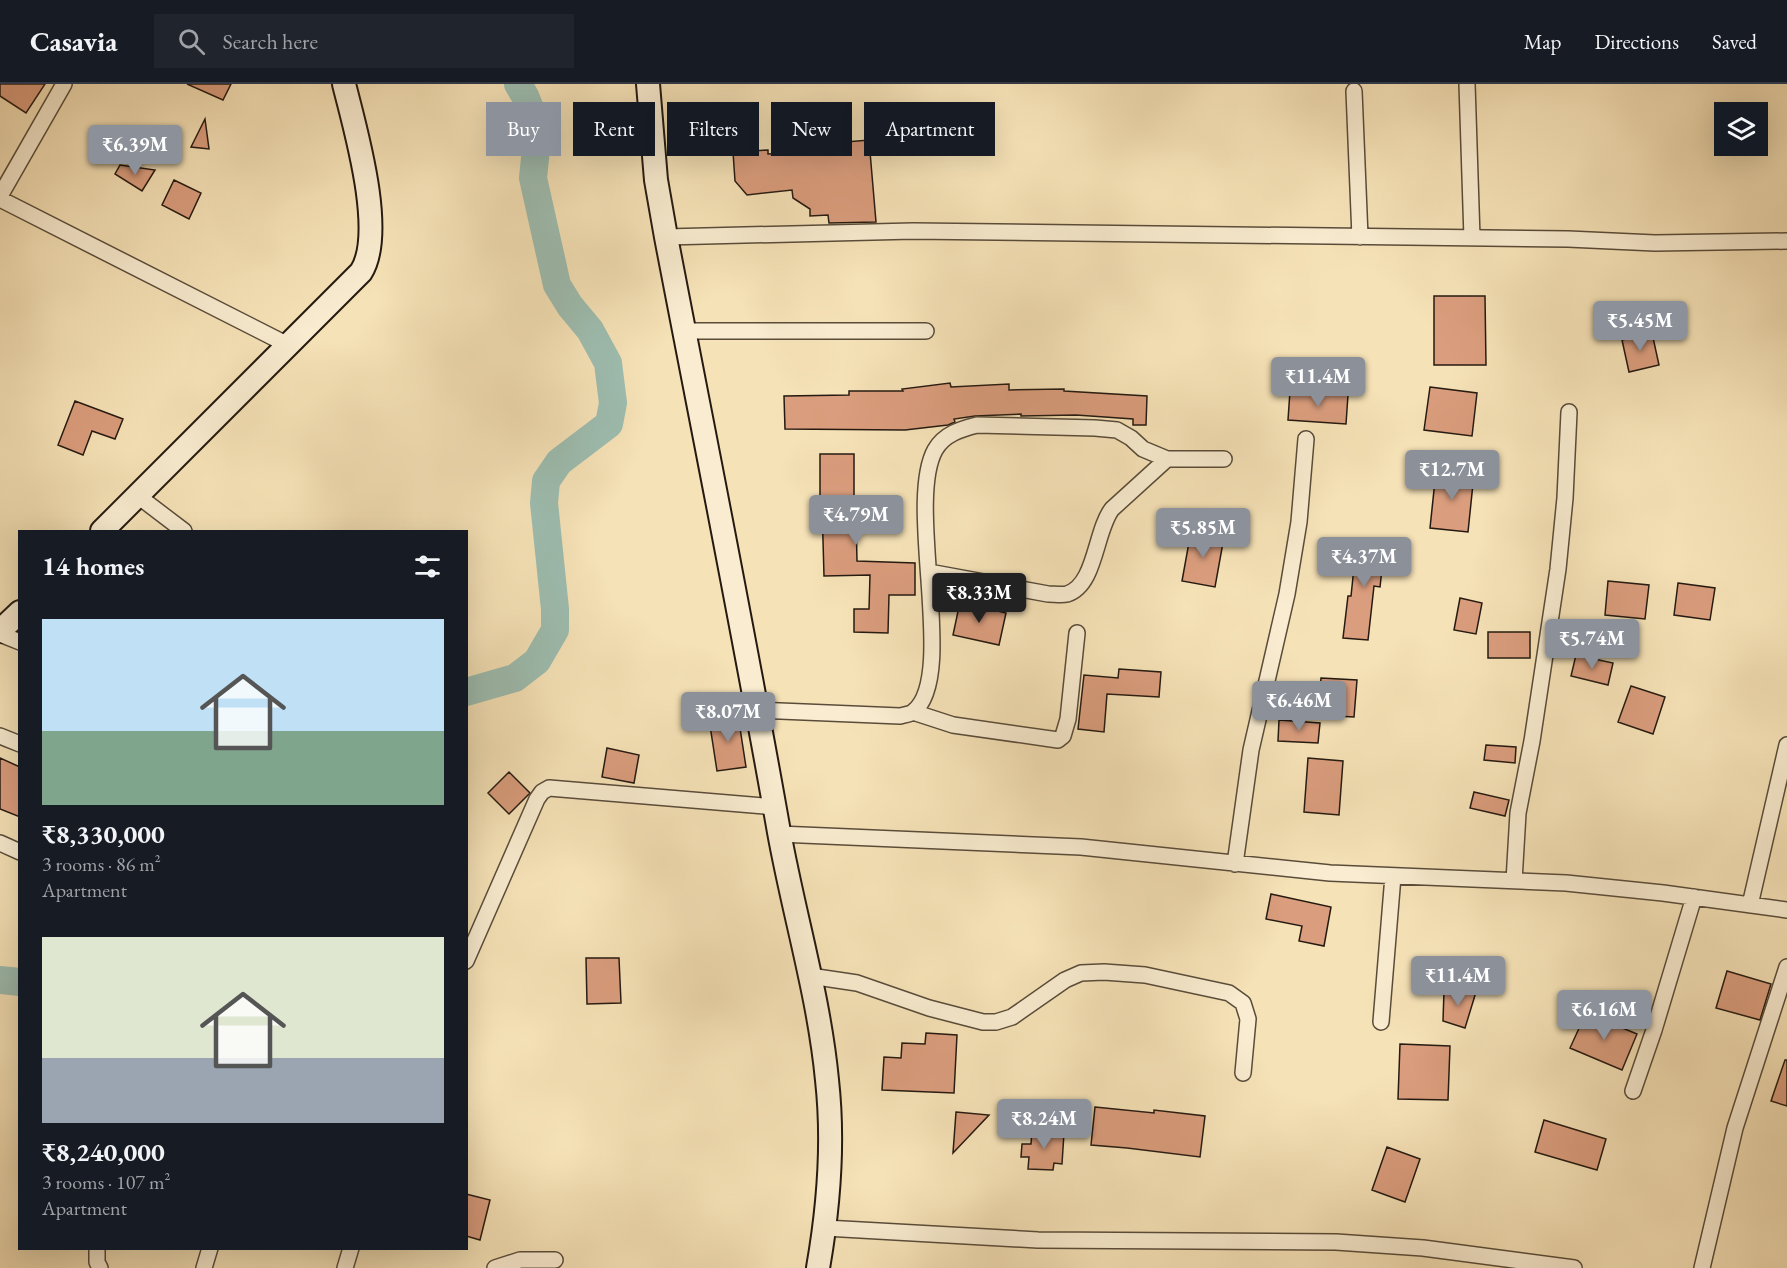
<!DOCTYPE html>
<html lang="en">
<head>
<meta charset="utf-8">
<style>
  :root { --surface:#171b24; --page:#20242c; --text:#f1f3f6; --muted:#9ea1a6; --line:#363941; --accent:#8c9099 }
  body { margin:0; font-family:"EB Garamond",serif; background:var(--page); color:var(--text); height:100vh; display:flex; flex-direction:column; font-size:22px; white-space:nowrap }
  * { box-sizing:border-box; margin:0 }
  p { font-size:20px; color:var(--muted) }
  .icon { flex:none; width:33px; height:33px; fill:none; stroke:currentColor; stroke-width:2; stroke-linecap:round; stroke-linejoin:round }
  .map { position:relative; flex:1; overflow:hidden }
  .sheet { position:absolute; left:18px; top:446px; width:450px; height:720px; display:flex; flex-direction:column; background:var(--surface); border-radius:0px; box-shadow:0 6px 24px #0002 }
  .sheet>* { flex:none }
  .banner { position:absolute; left:486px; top:18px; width:570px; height:54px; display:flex; gap:12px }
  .controls { position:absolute; left:1714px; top:18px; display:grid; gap:12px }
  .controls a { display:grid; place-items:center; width:54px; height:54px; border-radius:0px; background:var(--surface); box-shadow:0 6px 24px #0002; font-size:30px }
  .price { position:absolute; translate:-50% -51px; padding:0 14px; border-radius:6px; background:var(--accent); color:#fff; font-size:20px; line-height:39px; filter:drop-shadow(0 2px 3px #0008) }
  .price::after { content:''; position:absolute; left:50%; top:36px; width:18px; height:14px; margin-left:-9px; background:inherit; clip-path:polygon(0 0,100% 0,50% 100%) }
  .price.current { background:#222; color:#fff }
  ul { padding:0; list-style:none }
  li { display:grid; align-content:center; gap:12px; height:318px; padding:0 24px }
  li span { display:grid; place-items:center; height:186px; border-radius:0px; color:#555 }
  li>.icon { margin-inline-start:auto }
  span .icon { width:108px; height:108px; fill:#fffc; stroke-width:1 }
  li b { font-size:26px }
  h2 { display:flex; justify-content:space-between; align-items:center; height:72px; padding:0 24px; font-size:26px }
  .chip { padding:0 21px; border-radius:0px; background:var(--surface); box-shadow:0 6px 24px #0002; font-size:21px; line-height:54px }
  .chip.current { background:var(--accent); color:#fff }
  header { display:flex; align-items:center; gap:36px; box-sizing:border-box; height:84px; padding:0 30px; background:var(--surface); border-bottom:2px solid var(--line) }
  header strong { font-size:28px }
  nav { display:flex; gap:33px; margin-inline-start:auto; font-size:21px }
  .search { width:420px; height:54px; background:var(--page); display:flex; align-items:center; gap:15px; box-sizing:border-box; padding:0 21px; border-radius:0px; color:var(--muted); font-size:22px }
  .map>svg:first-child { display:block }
</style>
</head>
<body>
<header>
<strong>Casavia</strong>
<div class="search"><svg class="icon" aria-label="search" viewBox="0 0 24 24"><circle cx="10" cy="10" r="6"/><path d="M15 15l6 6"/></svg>Search here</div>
<nav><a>Map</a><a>Directions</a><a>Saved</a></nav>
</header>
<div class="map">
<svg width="1787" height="1184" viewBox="0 0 1787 1184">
  <rect width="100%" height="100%" fill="#f6e2b7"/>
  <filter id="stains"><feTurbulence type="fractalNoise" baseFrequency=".00333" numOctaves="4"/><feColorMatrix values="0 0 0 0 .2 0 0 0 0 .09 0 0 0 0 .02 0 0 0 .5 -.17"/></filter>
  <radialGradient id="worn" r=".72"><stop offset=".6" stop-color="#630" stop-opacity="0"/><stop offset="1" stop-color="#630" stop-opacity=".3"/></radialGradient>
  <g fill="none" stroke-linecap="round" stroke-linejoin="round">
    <!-- river -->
    <path stroke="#9dbdb0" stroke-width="28" d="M466,608L515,594L537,577L555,546V525L544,419L546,397L559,378L609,340L613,319L608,279L590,246L570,222L557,201L533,94L538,45L525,12L518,0
      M0,896L20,898"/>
  </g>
  <!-- building -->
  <path fill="#da9d7d" stroke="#251a11" stroke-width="1.5" d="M0,0H45L26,29L0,12Z
    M187,0H231L223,16Z
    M205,35L209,65L191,63Z
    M869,56L876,138L829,139L828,131L810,132V125L793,114L792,106L747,111L735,97L733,68L768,66V70L822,67V60Z
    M120,81L155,86L142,107L115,90Z
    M174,96L201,109L189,135L162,121Z
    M1434,212H1485L1486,281H1434Z
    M1652,249L1659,281L1629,288L1622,256Z
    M950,299L951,303L1009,300V306L1064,305V307L1147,312L1146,341H1133V335L1076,331L1021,332V330L975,332L954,335L955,338L948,341L905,346L785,345L784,312L849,311V307H903L902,305Z
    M1430,303L1477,309L1472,352L1424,346Z
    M1290,307L1348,311L1346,340L1288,336Z
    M75,317L123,335L115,355L92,347L83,371L58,361Z
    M820,370H854V431H856L857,477L915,479V511H889L888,549L854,548V525H869L870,491L824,492L822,421H820Z
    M1436,387L1474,390L1468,448L1430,444Z
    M1191,447L1224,453L1215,503L1182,497Z
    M1357,455L1385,458L1380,503L1374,502L1368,556L1343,554L1348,512H1351Z
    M1608,497L1649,501L1645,535L1605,531Z
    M1678,499L1715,504L1710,536L1674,531Z
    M1460,514L1482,519L1476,550L1454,546Z
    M960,518L1006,529L999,561L953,551Z
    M1488,548H1530V574H1488Z
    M1576,571L1613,579L1608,601L1571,592Z
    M1119,585L1161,588L1159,613L1107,610L1104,648L1078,645L1084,591L1118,594Z
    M1321,594L1357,596L1354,633L1318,631Z
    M1631,602L1665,613L1653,650L1618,638Z
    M738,631L746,683L717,687L709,635Z
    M1279,636L1320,639L1318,659L1278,657Z
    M1486,661L1516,663L1515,679L1484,676Z
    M607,664L639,671L634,699L602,693Z
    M0,674L20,683V733L0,725Z
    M1308,674L1343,677L1339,731L1304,728Z
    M509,688L530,709L509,730L488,709Z
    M1474,708L1509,716L1505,732L1470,724Z
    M1271,810L1331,823L1324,862L1299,857L1302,842L1266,835Z
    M586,874H619L621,919L587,920Z
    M1727,887L1771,900L1760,936L1716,924Z
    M1444,907L1476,908L1465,944L1443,937Z
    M1586,929L1637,950L1622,986L1570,964Z
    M926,949L957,951L954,1009L882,1006L884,973L901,974L902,959L925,960Z
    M1400,960L1450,962L1448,1016L1398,1015Z
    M1785,976H1787V1022L1771,1017Z
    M1095,1023L1154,1029V1026L1205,1032L1200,1073L1127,1064L1091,1061Z
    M956,1028L989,1031L953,1069Z
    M1544,1036L1606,1055L1597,1086L1535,1068Z
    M1032,1047L1064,1049L1062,1080L1054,1079L1053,1086L1028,1085L1029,1073H1021L1022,1060H1031Z
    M1387,1063L1420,1075L1405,1118L1372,1106Z
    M466,1110L490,1116L480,1156L466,1152Z"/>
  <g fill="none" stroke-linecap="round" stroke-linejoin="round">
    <defs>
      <path id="street" d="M1467,0L1472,154
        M1354,7L1360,153
        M0,112L64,0
        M0,115L288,261
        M666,153L913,147L1568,155L1655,159L1787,157
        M684,247H926
        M138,412L184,447
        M929,488L1048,510C1054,510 1062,511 1067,510C1096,501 1095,447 1112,425L1167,375
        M0,550L20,558
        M756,626L900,632C904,631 911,630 913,628C958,594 905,421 935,366C944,350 961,345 977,341L1095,344L1117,346L1131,354L1143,365L1167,375H1224
        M913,628L953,641L1058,656L1063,652L1068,635L1077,549
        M0,652L20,660
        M779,750L1081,763L1330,789L1566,799L1663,809L1787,826
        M0,759L20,768
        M1235,780L1251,666L1287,510L1299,438L1306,355
        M1514,797L1518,729L1532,657L1558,485L1565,414L1569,328
        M1750,821L1787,661
        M466,877L537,715L542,708L549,704L775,723
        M810,892L857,899L929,924L983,938H996L1012,933L1065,896L1081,889L1104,888L1145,891L1229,909L1243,919L1248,935L1243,989
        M1381,938L1393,792
        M1633,1007L1654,946L1694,813
        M825,1144L1038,1156L1336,1158L1423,1164L1574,1184
        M97,1164V1178L100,1184
        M204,1184L210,1164
        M345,1184L351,1164
        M495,1184L520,1176H555
        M1702,1184L1735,1044L1787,883"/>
      <path id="secondary" d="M648,0L656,96L666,153C704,351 744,549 779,748C794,831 819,912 827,996C834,1059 829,1121 818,1184
        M102,447L361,188C386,149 355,44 344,0
        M0,547L20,528"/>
    </defs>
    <!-- street casing -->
    <use href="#street" stroke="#594c3a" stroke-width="18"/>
    <!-- secondary casing -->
    <use href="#secondary" stroke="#251a11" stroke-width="26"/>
    <!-- street -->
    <use href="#street" stroke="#f9ecd0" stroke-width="15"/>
    <!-- secondary -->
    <use href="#secondary" stroke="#f9ecd0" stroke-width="22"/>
  </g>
  <rect width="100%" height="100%" filter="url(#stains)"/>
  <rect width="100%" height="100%" fill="url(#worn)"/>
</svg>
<div class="controls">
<a><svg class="icon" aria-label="layers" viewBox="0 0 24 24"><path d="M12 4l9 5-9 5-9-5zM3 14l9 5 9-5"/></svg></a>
</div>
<b class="price" style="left:135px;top:92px">₹6.39M</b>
<b class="price" style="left:1640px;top:268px">₹5.45M</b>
<b class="price" style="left:1318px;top:324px">₹11.4M</b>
<b class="price" style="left:1452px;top:417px">₹12.7M</b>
<b class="price" style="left:856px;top:462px">₹4.79M</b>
<b class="price" style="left:1203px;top:475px">₹5.85M</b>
<b class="price" style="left:1364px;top:504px">₹4.37M</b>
<b class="price current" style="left:979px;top:540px">₹8.33M</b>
<b class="price" style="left:1592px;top:586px">₹5.74M</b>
<b class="price" style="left:1299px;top:648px">₹6.46M</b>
<b class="price" style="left:728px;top:659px">₹8.07M</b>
<b class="price" style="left:1458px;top:923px">₹11.4M</b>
<b class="price" style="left:1604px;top:957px">₹6.16M</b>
<b class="price" style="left:1044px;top:1066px">₹8.24M</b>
<div class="banner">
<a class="chip current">Buy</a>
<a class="chip">Rent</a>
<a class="chip">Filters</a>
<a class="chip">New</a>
<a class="chip">Apartment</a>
</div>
<section class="sheet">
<h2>14 homes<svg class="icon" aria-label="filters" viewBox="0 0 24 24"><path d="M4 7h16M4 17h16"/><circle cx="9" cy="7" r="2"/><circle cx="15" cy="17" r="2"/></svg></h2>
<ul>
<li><span style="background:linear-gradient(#bfe0f5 60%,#7fa58c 0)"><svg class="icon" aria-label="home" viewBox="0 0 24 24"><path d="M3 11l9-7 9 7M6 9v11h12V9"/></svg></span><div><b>₹8,330,000</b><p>3 rooms · 86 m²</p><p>Apartment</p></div></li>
<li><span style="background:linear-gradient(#dfe7d0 65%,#9aa5b1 0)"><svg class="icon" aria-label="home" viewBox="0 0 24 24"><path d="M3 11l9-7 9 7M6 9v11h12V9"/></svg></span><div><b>₹8,240,000</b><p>3 rooms · 107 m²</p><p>Apartment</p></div></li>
</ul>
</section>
</div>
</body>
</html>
